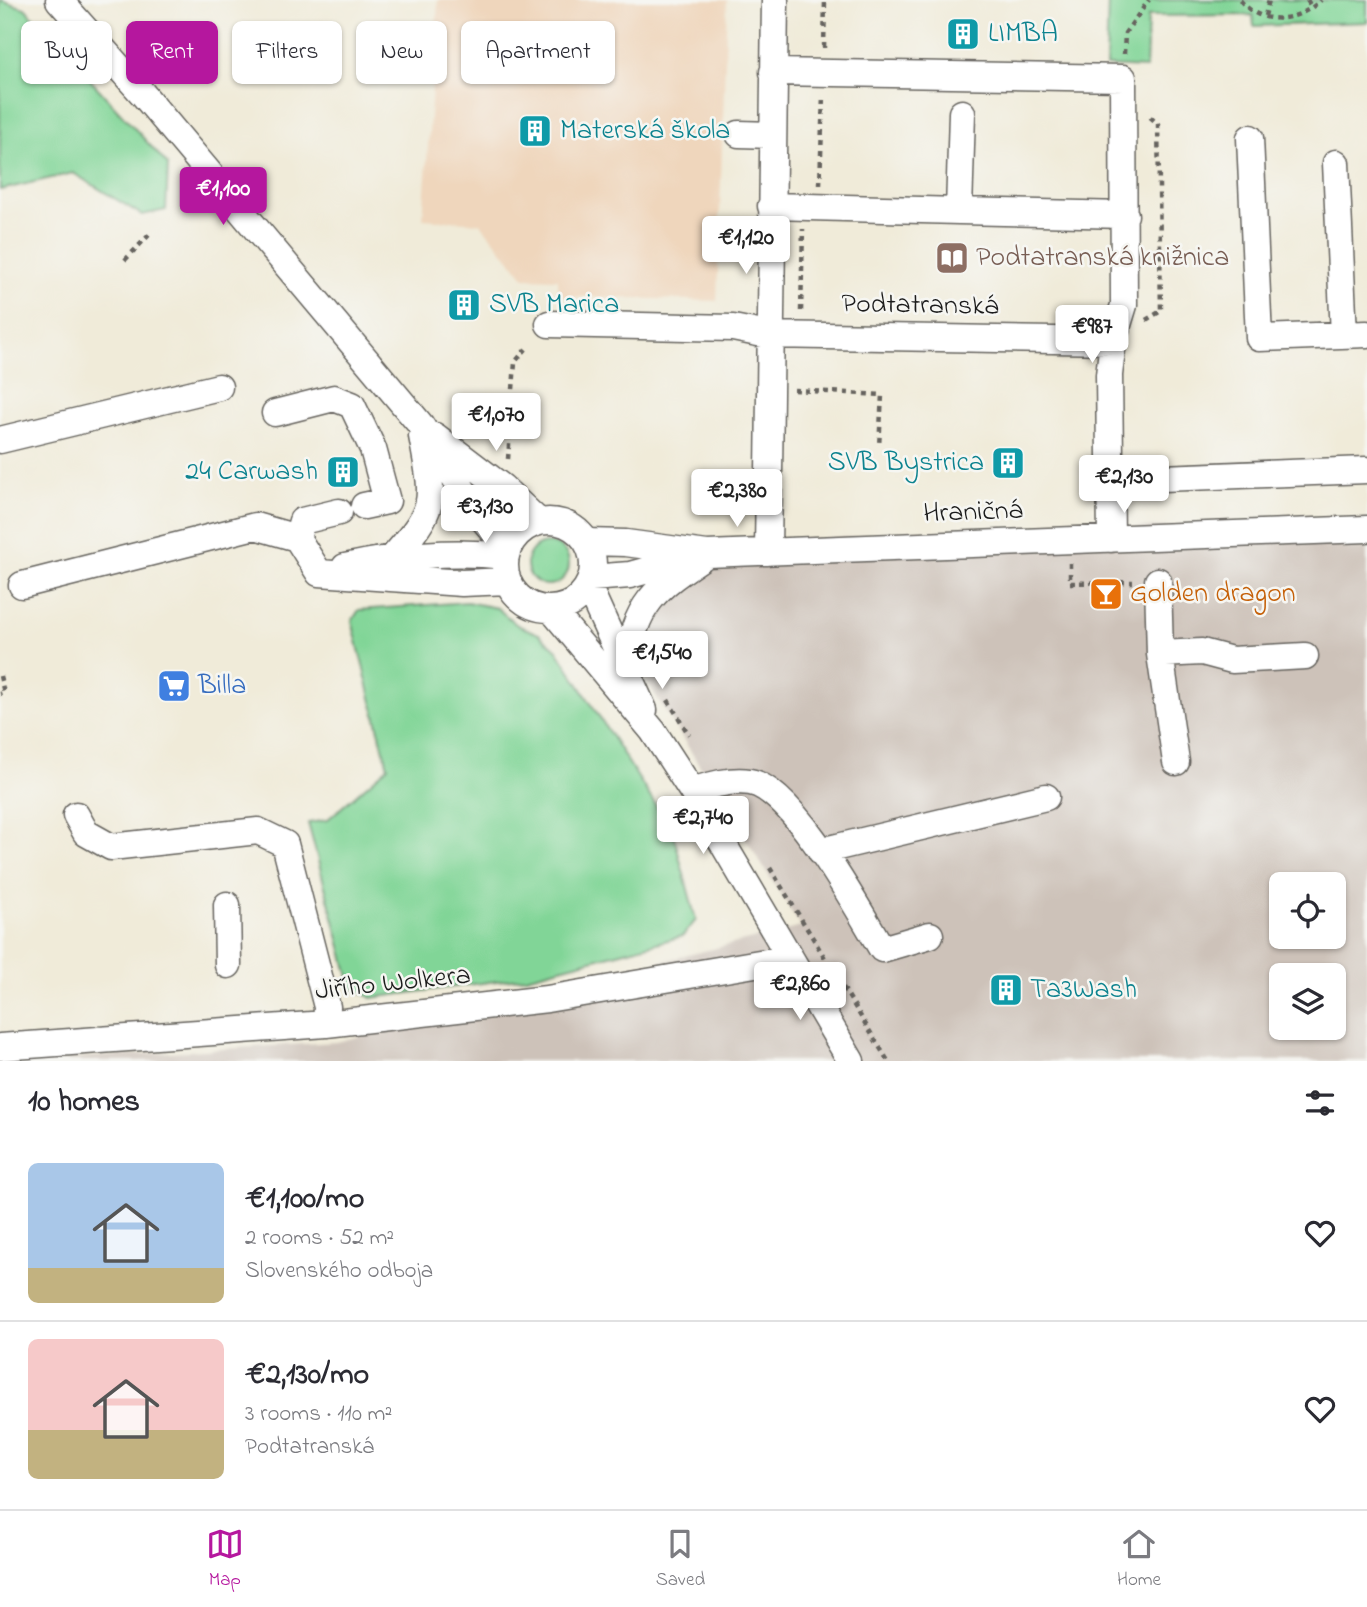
<!DOCTYPE html>
<html lang="en">
<head>
<meta charset="utf-8">
<style>
  :root { --surface:#fff; --page:#f7f7f7; --text:#2b2b33; --muted:#7c7c81; --line:#e1e1e2; --accent:#b5179e }
  body { margin:0; font-family:"Indie Flower",sans-serif; background:var(--page); color:var(--text); height:100vh; display:flex; flex-direction:column; font-size:26px; white-space:nowrap }
  * { box-sizing:border-box; margin:0 }
  p { font-size:23px; color:var(--muted) }
  .icon { flex:none; width:38px; height:38px; fill:none; stroke:currentColor; stroke-width:2; stroke-linecap:round; stroke-linejoin:round }
  .map { position:relative; height:1061px; overflow:hidden }
  .side { display:flex; flex-direction:column; background:var(--surface); flex:1 }
  .side>* { flex:none }
  .hud { position:absolute; left:21px; top:21px; width:700px; height:63px; display:flex; gap:14px }
  .tools { position:absolute; left:1269px; top:872px; display:grid; gap:14px }
  .tools a { display:grid; place-items:center; width:77px; height:77px; border-radius:10px; background:var(--surface); box-shadow:0 2px 5px #0004; font-size:35px }
  .price { position:absolute; translate:-50% -60px; padding:0 16px; border-radius:7px; background:#fff; color:#222; font-size:23px; line-height:46px; filter:drop-shadow(0 2px 4px #0008) }
  .price::after { content:''; position:absolute; left:50%; top:42px; width:21px; height:16px; margin-left:-10px; background:inherit; clip-path:polygon(0 0,100% 0,50% 100%) }
  .price.active { background:var(--accent); color:#fff }
  ul { padding:0; list-style:none }
  li { display:flex; align-items:center; gap:21px; height:175px; padding:0 28px }
  li+li { border-top:2px solid var(--line) }
  li span { display:grid; place-items:center; flex:none; width:196px; height:140px; border-radius:10px; color:#555 }
  li>.icon { margin-inline-start:auto }
  span .icon { width:84px; height:84px; fill:#fffc; stroke-width:1 }
  li b { font-size:30px }
  h2 { display:flex; justify-content:space-between; align-items:center; height:84px; padding:0 28px; font-size:30px }
  .pill { padding:0 24px; border-radius:10px; background:var(--surface); box-shadow:0 2px 5px #0004; font-size:24px; line-height:63px }
  .pill.active { background:var(--accent); color:#fff }
  .tab-bar { display:flex; justify-content:space-around; align-items:center; height:98px; border-top:2px solid var(--line); background:var(--surface); font-size:19px; color:var(--muted) }
  .tab-bar a { display:grid; justify-items:center; gap:4px }
  .tab-bar .active { color:var(--accent) }
  .map>svg:first-child { display:block }
</style>
</head>
<body>
<div class="map">
<svg width="1367" height="1061" viewBox="0 0 1367 1061">
  <rect width="100%" height="100%" fill="#f6f6f2"/>
  <filter id="ink" filterUnits="userSpaceOnUse"><feTurbulence type="fractalNoise" baseFrequency=".0143" numOctaves="2"/><feDisplacementMap in="SourceGraphic" scale="14" xChannelSelector="R" yChannelSelector="G"/><feConvolveMatrix kernelMatrix="1 2 1 2 8 2 1 2 1" color-interpolation-filters="sRGB"/></filter>
  <filter id="wash" filterUnits="userSpaceOnUse"><feTurbulence type="fractalNoise" baseFrequency=".00686" numOctaves="4" result="noise"/><feDisplacementMap in="SourceGraphic" scale="28" xChannelSelector="R" yChannelSelector="G"/><feGaussianBlur stdDeviation="1.57" result="paint"/><feColorMatrix in="noise" values="0 0 0 0 0 0 0 0 0 0 0 0 0 0 0 0 0 1.4 0 .05"/><feComposite in="paint" operator="in"/></filter>
  <g filter="url(#wash)">
    <rect width="100%" height="100%" fill="#f0ebd9"/>
    <!-- built -->
    <path fill="#efd6bc" d="M438,0H727L717,301L558,296V279L525,278L480,223L423,219Z"/>
    <!-- industrial -->
    <path fill="#cdc2b9" fill-rule="evenodd" d="M1367,520V1061H24L337,1042L801,927L646,680L640,638L662,598L734,541ZM1281,884H1334V936H1281ZM1281,975H1334V1027H1281Z"/>
    <!-- green -->
    <path fill="#81d597" stroke="#4e785a" stroke-width="2" d="M0,0L25,8L168,165L166,210L142,215L73,173L0,190Z
      M1108,0H1367V22L1254,26L1253,15L1148,16L1146,68L1106,66Z
      M527 564a21 21 0 1 1 42 0a21 21 0 1 1-42 0Z
      M467,602L497,608L517,625L539,634L557,650L673,833L696,920L683,936L526,977L372,998L352,988L308,823L327,820L388,767L352,621L359,610Z"/>
  </g>
  <g filter="url(#ink)">
    <g fill="none" stroke-linecap="round" stroke-linejoin="round">
      <defs>
        <path id="minor" d="M59,0L142,93L420,424L477,512L508,548
          M962,113L959,211L1125,215
          M739,134L772,135
          M1250,138L1259,338L1367,334
          M1336,163L1344,335
          M771,206L959,211
          M549,324L733,328L768,335L1113,341L1124,305L1123,78L773,72
          M275,413L334,398L352,405L373,449L387,501L364,506
          M435,436L502,487L539,522
          M0,440L219,387
          M1110,480L1367,470
          M505 565a44 44 0 1 1 88 0a44 44 0 1 1-88 0Z
          M297,538L302,521L339,512
          M1111,539L1109,375L1113,341
          M587,542L626,543L707,554L1367,529
          M768,552L775,0
          M394,556C438,506 434,501 422,436
          M345,567C400,555 450,550 506,556
          M319,573L462,583L508,581
          M591,578L630,575L688,559
          M1158,581L1160,654L1176,762
          M22,585L255,526L297,538L319,573
          M588,586L644,710
          M551,609L653,731L692,791L851,1061
          M1160,654L1202,652L1232,660L1305,656
          M627,668C634,603 655,589 707,554
          M692,791C710,785 731,779 750,782C793,789 859,911 882,949L930,935
          M76,815L86,833L111,847L258,831L285,844L327,1007L326,1024
          M821,851L1046,797
          M227,905L228,965
          M0,1047L326,1024L547,999L790,958"/>
      </defs>
      <!-- minor casing -->
      <use href="#minor" stroke="#66645e" stroke-width="29"/>
      <!-- path -->
      <path stroke="#66645e" stroke-width="4.5" stroke-dasharray="5 5" stroke-linecap="butt" d="M1240,0C1261,27 1298,22 1321,0
        M1307,0L1312,8
        M1265,16L1269,0
        M824,48L825,0
        M1124,54L1125,33L1149,0
        M820,185L823,95
        M125,260L152,232
        M801,311L803,229
        M1146,320L1161,311L1158,124L1148,115
        M794,390L882,395L879,446
        M508,459L515,362L526,349
        M1070,563V583L1133,582
        M0,676L4,693L0,694
        M668,700L689,735
        M770,868L888,1061"/>
      <!-- minor -->
      <use href="#minor" stroke="#fff" stroke-width="26"/>
    </g>
  </g>
  <!-- icons -->
  <defs>
    <symbol id="building-square" viewBox="-11 -11 22 22"><rect x="-9" y="-9" width="18" height="18" rx="4" fill="#0f9aa8" stroke="#f6f6f2"/><path d="M-4-6H4V6H1V3H-1V6H-4ZM-2.5-4.3h1.7v1.8h-1.7ZM.8-4.3h1.7v1.8H.8ZM-2.5-1h1.7V.8h-1.7ZM.8-1h1.7V.8H.8Z" fill="#fff"/></symbol>
    <symbol id="library-square" viewBox="-11 -11 22 22"><rect x="-9" y="-9" width="18" height="18" rx="4" fill="#8d6e63" stroke="#f6f6f2"/><path d="M-6-4Q-3-5.5-.7-3.5V5Q-3 3-6 4ZM6-4Q3-5.5 .7-3.5V5Q3 3 6 4Z" fill="#fff"/></symbol>
    <symbol id="bar-square" viewBox="-11 -11 22 22"><rect x="-9" y="-9" width="18" height="18" rx="4" fill="#e8710a" stroke="#f6f6f2"/><path d="M-6-5H6L.8 .8V4.5H3.5V6h-7V4.5H-.8V.8Z" fill="#fff"/></symbol>
    <symbol id="supermarket-square" viewBox="-11 -11 22 22"><rect x="-9" y="-9" width="18" height="18" rx="4" fill="#3f7fe0" stroke="#f6f6f2"/><path d="M-6-5.5h2.5l.6 2H6L4.5 2H-2.5L-4.4-4H-6ZM-1.5 3.2a1.3 1.3 0 1 0 .1 0ZM3 3.2a1.3 1.3 0 1 0 .1 0Z" fill="#fff"/></symbol>
  </defs>
  <g fill-rule="evenodd">
    <use href="#building-square" x="944" y="15" width="38" height="38"/>
    <use href="#building-square" x="516" y="112" width="38" height="38"/>
    <use href="#library-square" x="933" y="239" width="38" height="38"/>
    <use href="#building-square" x="445" y="286" width="38" height="38"/>
    <use href="#building-square" x="989" y="444" width="38" height="38"/>
    <use href="#building-square" x="324" y="453" width="38" height="38"/>
    <use href="#bar-square" x="1087" y="575" width="38" height="38"/>
    <use href="#supermarket-square" x="155" y="667" width="38" height="38"/>
    <use href="#building-square" x="987" y="971" width="38" height="38"/>
  </g>
  <g text-anchor="middle" dominant-baseline="central" stroke-width="5" stroke-linejoin="round" paint-order="stroke">
    <!-- culture labels -->
    <g font-size="28" fill="#0d838f" stroke="#f6f6f2" text-anchor="start">
      <text x="988" y="34">LIMBA</text>
      <text x="560" y="131">Materská škola</text>
      <text x="489" y="305">SVB Marica</text>
      <text x="984" y="463" text-anchor="end">SVB Bystrica</text>
      <text x="318" y="472" text-anchor="end">24 Carwash</text>
      <text x="1030" y="990">Ta3Wash</text>
    </g>
    <!-- education labels -->
    <g font-size="28" fill="#785e54" stroke="#f6f6f2" text-anchor="start">
      <text x="976" y="258">Podtatranská knižnica</text>
    </g>
    <!-- street labels -->
    <g font-size="28" fill="#1c1c1c" stroke="#f6f6f2">
      <text transform="translate(920 306) rotate(1)">Podtatranská</text>
      <text transform="translate(973 513) rotate(-2)">Hraničná</text>
      <text transform="translate(393 984) rotate(-6)">Jiřího Wolkera</text>
    </g>
    <!-- food labels -->
    <g font-size="28" fill="#c56008" stroke="#f6f6f2" text-anchor="start">
      <text x="1130" y="594">Golden dragon</text>
    </g>
    <!-- shop labels -->
    <g font-size="28" fill="#366cbe" stroke="#f6f6f2" text-anchor="start">
      <text x="198" y="686">Billa</text>
    </g>
  </g>
</svg>
<div class="tools">
<a><svg class="icon" aria-label="locate" viewBox="0 0 24 24"><circle cx="12" cy="12" r="6"/><path d="M12 2v4M12 18v4M2 12h4M18 12h4"/></svg></a>
<a><svg class="icon" aria-label="layers" viewBox="0 0 24 24"><path d="M12 4l9 5-9 5-9-5zM3 14l9 5 9-5"/></svg></a>
</div>
<b class="price active" style="left:223px;top:227px">€1,100</b>
<b class="price" style="left:746px;top:276px">€1,120</b>
<b class="price" style="left:1092px;top:365px">€987</b>
<b class="price" style="left:496px;top:453px">€1,070</b>
<b class="price" style="left:1124px;top:515px">€2,130</b>
<b class="price" style="left:737px;top:529px">€2,380</b>
<b class="price" style="left:485px;top:545px">€3,130</b>
<b class="price" style="left:662px;top:691px">€1,540</b>
<b class="price" style="left:703px;top:856px">€2,740</b>
<b class="price" style="left:800px;top:1022px">€2,860</b>
<div class="hud">
<a class="pill">Buy</a>
<a class="pill active">Rent</a>
<a class="pill">Filters</a>
<a class="pill">New</a>
<a class="pill">Apartment</a>
</div>
</div>
<section class="side">
<h2>10 homes<svg class="icon" aria-label="filters" viewBox="0 0 24 24"><path d="M4 7h16M4 17h16"/><circle cx="9" cy="7" r="2"/><circle cx="15" cy="17" r="2"/></svg></h2>
<ul>
<li><span style="background:linear-gradient(#a9c7e8 75%,#c2b280 0)"><svg class="icon" aria-label="home" viewBox="0 0 24 24"><path d="M3 11l9-7 9 7M6 9v11h12V9"/></svg></span><div><b>€1,100/mo</b><p>2 rooms · 52 m²</p><p>Slovenského odboja</p></div><svg class="icon" aria-label="heart" viewBox="0 0 24 24"><path d="M12 20l-8-8c-3-5 5-10 8-4 3-6 11-1 8 4z"/></svg></li>
<li><span style="background:linear-gradient(#f6c9c9 65%,#c2b280 0)"><svg class="icon" aria-label="home" viewBox="0 0 24 24"><path d="M3 11l9-7 9 7M6 9v11h12V9"/></svg></span><div><b>€2,130/mo</b><p>3 rooms · 110 m²</p><p>Podtatranská</p></div><svg class="icon" aria-label="heart" viewBox="0 0 24 24"><path d="M12 20l-8-8c-3-5 5-10 8-4 3-6 11-1 8 4z"/></svg></li>
</ul>
</section>
<nav class="tab-bar">
<a class="active"><svg class="icon" aria-label="map" viewBox="0 0 24 24"><path d="M3 6l6-2 6 2 6-2v14l-6 2-6-2-6 2zM9 4v14M15 6v14"/></svg>Map</a>
<a><svg class="icon" aria-label="saved" viewBox="0 0 24 24"><path d="M7 4h10v16l-5-4-5 4z"/></svg>Saved</a>
<a><svg class="icon" aria-label="home" viewBox="0 0 24 24"><path d="M3 11l9-7 9 7M6 9v11h12V9"/></svg>Home</a>
</nav>
</body>
</html>
